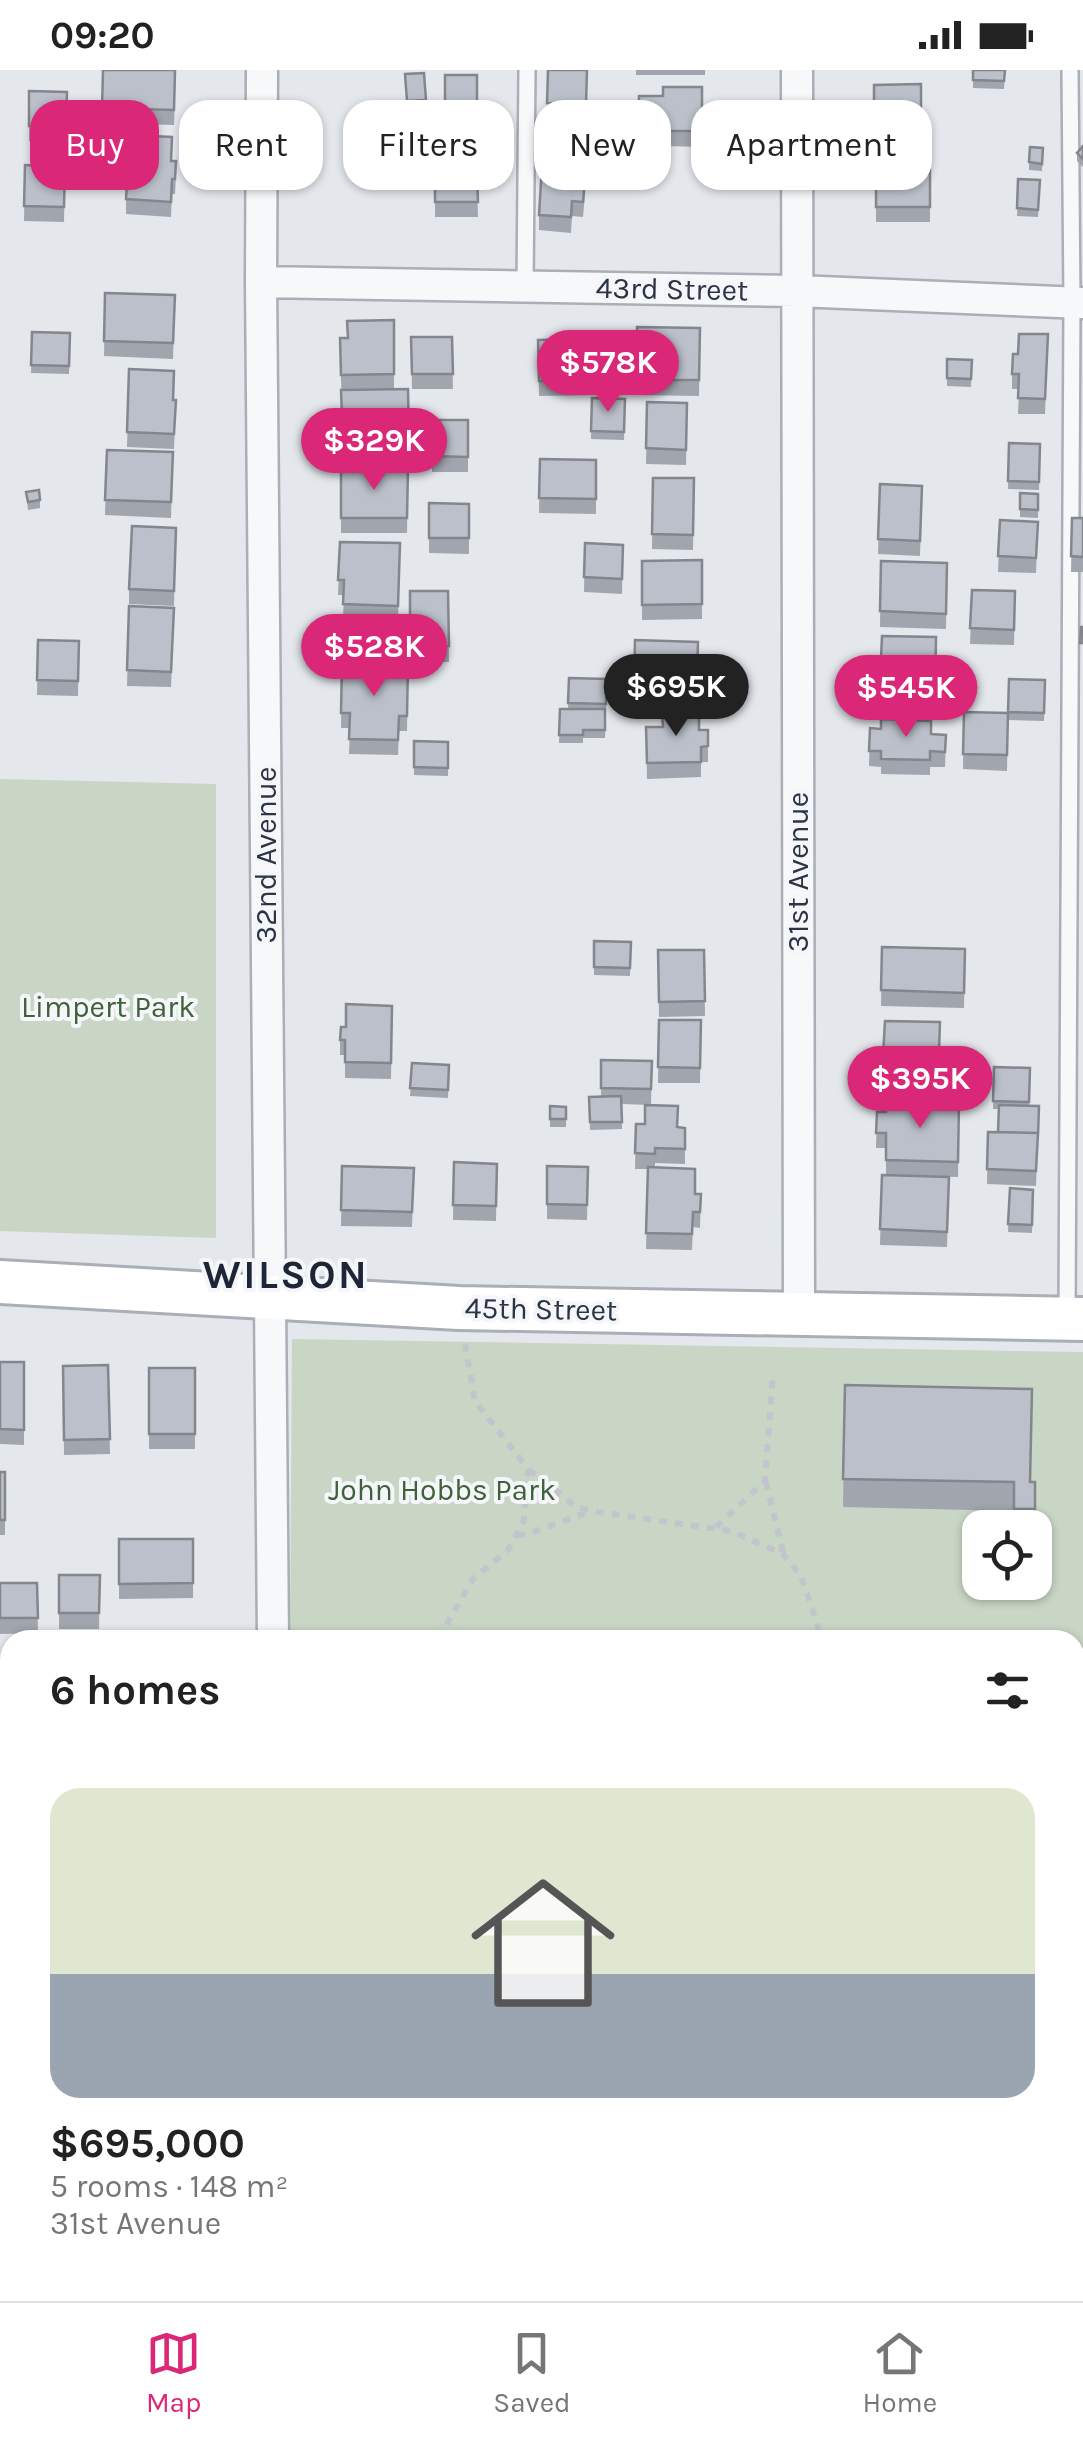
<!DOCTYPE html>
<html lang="en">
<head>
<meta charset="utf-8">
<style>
  :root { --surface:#fff; --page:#f2f2f2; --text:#222; --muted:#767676; --line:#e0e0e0; --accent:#db2777 }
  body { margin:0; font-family:Karla,sans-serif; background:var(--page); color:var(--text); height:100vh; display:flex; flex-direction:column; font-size:38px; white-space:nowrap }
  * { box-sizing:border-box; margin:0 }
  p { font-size:32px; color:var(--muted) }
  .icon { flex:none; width:55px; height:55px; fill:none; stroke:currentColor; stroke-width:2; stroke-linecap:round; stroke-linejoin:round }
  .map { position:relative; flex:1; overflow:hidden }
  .drawer { position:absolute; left:0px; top:1560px; width:1085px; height:672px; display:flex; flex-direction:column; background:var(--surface); border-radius:30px 30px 0 0; box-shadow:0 2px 8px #0004 }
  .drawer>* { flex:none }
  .banner { position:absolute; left:30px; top:30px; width:1025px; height:90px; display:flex; gap:20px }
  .controls { position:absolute; left:962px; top:1440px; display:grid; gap:20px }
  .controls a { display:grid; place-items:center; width:90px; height:90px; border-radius:20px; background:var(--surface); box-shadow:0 2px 8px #0004; font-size:50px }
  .price { position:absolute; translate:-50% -85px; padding:0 22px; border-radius:35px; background:var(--accent); color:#fff; font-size:32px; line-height:65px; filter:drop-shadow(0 2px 5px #0008) }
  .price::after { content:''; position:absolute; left:50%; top:60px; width:30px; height:22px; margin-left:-15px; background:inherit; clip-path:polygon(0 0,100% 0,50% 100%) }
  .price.on { background:#222; color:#fff }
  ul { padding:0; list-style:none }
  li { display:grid; align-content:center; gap:20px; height:530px; padding:0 50px }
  li span { display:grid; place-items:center; height:310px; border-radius:30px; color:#555 }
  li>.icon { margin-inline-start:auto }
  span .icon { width:180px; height:180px; fill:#fffc; stroke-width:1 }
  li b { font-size:42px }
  h2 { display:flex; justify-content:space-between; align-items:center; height:120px; padding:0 50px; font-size:42px }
  .pill { padding:0 35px; border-radius:30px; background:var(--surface); box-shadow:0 2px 8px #0004; font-size:35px; line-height:90px }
  .pill.on { background:var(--accent); color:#fff }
  .status { display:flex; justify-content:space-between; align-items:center; height:70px; padding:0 50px; background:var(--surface); direction:ltr }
  .status svg { height:28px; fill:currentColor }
  .tab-bar { display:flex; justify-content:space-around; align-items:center; height:140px; border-top:2px solid var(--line); background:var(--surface); font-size:28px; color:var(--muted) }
  .tab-bar a { display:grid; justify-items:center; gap:5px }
  .tab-bar .on { color:var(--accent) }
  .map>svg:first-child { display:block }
</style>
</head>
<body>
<div class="status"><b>09:20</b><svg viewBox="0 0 49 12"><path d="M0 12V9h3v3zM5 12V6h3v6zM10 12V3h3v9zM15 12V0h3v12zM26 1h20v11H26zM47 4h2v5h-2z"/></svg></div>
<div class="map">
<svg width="1083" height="2231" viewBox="0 0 1083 2231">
  <rect width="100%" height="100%" fill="#e4e7ec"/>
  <!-- green -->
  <path fill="#c9d6c5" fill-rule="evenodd" d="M0,709L216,714V1168L0,1161Z
    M292,1269L1083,1282V1937H1075V1570H290ZM980,1458H1035V1512H980Z"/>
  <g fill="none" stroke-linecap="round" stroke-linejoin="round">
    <defs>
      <path id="lane" d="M525,217L527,0
        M1067,1244L1072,232L1070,0"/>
      <path id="street" d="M262,0L261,212L273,1570
        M797,0L799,1244
        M261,212L797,221L1083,233
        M0,1938H10
        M1075,1968H1083
        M281,2222V2231"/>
      <path id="secondary" d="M0,1212L459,1238L1083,1249"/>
    </defs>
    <!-- lane casing -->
    <use href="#lane" stroke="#a9aeb7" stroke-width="20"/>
    <!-- street casing -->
    <use href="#street" stroke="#a9aeb7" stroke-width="35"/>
    <!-- secondary casing -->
    <use href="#secondary" stroke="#a9aeb7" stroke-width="48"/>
    <!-- path -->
    <path stroke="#c2c5cb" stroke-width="6" stroke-dasharray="8 8" stroke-linecap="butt" d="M529,1400L575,1436L591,1441L731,1461L783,1484L801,1506L818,1556L817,1570
      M766,1412L783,1482
      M716,1457L765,1411L773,1304
      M517,1465L528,1464L591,1441
      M442,1570L448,1552L473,1509L508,1480L524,1451L528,1399L475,1331L465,1274
      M1075,1678H1083"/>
    <!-- lane -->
    <use href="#lane" stroke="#f7f8fa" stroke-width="15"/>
    <!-- street -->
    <use href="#street" stroke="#f7f8fa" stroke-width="30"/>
    <!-- secondary -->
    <use href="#secondary" stroke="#fff" stroke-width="42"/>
  </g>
  <!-- wall -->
  <path fill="#a1a5ae" d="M103,0H176L174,55L102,53Z
    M548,0H587L586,50L547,48Z
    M636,0H705V5H636Z
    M973,0H1005L1004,19L973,18Z
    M424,3L426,38L407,39L405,4Z
    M445,5H477V57H465V49H445Z
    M921,14V84L874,85V15Z
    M702,17V77L664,76V69H639V26H663Z
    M29,21L67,22L66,71H29Z
    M538,58H548V78H538Z
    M476,74L478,147H435V93H460Z
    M1083,76V97L1077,91V83Z
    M1043,78L1042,101L1029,100V92Z
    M172,91L176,106L175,124H172L171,147L126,144V129Z
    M25,95L65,97L64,152L24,151Z
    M876,100H930V152H876Z
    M572,108L585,124L583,147L572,146L571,163L539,160V145Z
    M1018,109L1040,110L1038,147L1017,146Z
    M105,223L175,225L173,289L104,286Z
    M394,250V319H408L409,385L343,386L340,268H347Z
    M637,257L700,258L699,326L637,325Z
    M32,262L70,263L69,304L31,303Z
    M1048,264L1045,344H1018L1019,319H1012V304L1018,284Z
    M411,267H452L453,319H412Z
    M590,269L591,325L539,326L538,271Z
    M972,290L971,317L947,316V308Z
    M129,299L173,330H176L174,379L127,377Z
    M592,328L625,329L624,370L591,369Z
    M647,332L687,333L686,395L646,394Z
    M432,350H468V402H432Z
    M1009,373L1040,374L1039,420L1008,419Z
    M107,380L173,382L171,448L105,445Z
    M540,389L596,390V444L539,443Z
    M341,398H408L407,463H341Z
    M653,408H694L693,480L652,479Z
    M880,414L922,416L920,486L878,484Z
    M26,422L40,430V438L28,440Z
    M1020,423L1038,424V448L1020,447Z
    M429,433L469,434V484L429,483Z
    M1072,448H1083V502H1071Z
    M1000,450L1038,452L1036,503L998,502Z
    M176,458L174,536L129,534V519Z
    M340,472L400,473L398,551L343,549L344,525H338Z
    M585,473L623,475L622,524L584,522Z
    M702,490V549L642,550V491Z
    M881,491L947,493L946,559L880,557Z
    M972,520L1015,521L1014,575L970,574Z
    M410,521H448L449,592H410Z
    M129,536L174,538L171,617L127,616Z
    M936,567L935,643L873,641L875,587L881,588Z
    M38,570L79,571L78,626L37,625Z
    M635,570L698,572L697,629L634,627Z
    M342,593L408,595L407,661H399L398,685L349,684L350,658H341Z
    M569,608L607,609L605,668H583V673H559L560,639H568Z
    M1009,609L1045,610L1044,651L1008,650L1007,701L963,699L964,642L1008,643Z
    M646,657L708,660V692H701V707L647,709Z
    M870,658L946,665L945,697H930V705L881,704V697L869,696Z
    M414,671L448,672V706L414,705Z
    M594,871L631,872L630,906L594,905Z
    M882,877L965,879L964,938L881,936Z
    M658,880H704L705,946L659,947Z
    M392,936L391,1009L345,1008V985H340V970L346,957Z
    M659,950H701L700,1013H658Z
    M885,951L940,952L938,1024L888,1023V1001H883Z
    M601,990L652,991L651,1035L622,1034V1059L590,1060L589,1027H601Z
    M412,993L449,995L448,1028L410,1026Z
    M994,997L1030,998L1029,1036H1039L1036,1116L987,1114L988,1062H998L999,1039H993Z
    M959,1033L958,1107L886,1105V1078H876L877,1042Z
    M550,1036L566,1037V1057H550Z
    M636,1054L685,1058V1094L655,1093V1097L695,1124H701L700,1158L693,1157L692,1180L646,1179L648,1099H635Z
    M454,1092L497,1094L496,1151L453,1150Z
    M342,1096L414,1098L412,1157L341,1156Z
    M547,1096L588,1097L587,1150L547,1149Z
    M882,1105L949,1107L947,1177L880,1175Z
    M1010,1118L1033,1120L1032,1163L1008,1162Z
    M0,1292H24V1375L0,1374Z
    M108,1295L110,1384L64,1385L63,1296Z
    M149,1298H195V1379H149Z
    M845,1315L1030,1412H1035V1468V1458H1014V1441L843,1437Z
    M0,1402H5V1465H0Z
    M119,1469H193V1528L119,1529Z
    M59,1505H100L99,1559H59Z
    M0,1513H37L38,1563L0,1564Z
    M0,1635H10V1667H0Z
    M10,1735V1764L0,1765V1736Z
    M0,1995H10V2045H0Z
    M0,2108H10V2160H0Z
    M90,2222H127V2231H90Z"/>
  <!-- building -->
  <path fill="#bbc0ca" stroke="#83868d" stroke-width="2.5" d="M103,0H175L174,40L102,38Z
    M548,0H587L586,34L547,33Z
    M973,0H1005L1004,11L973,10Z
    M424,3L426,30L407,31L405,4Z
    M445,5H477V49H465V41H445Z
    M921,14V69L874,70V15Z
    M663,17H702V61H664V54H639V26H663Z
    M29,21L67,22L66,56H29Z
    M538,58H548V70H538Z
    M130,65L172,67L171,91H176L175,109H172L171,132L126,129Z
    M460,74H476L478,132H435V93H460Z
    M1083,76V89L1077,83Z
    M1030,77L1043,78L1042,94L1029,92Z
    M25,95L65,97L64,137L24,136Z
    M542,96L572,98L571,108L585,109L583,132L572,131L571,147L539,145Z
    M876,100H930V137H876Z
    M1018,109L1040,110L1038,140L1017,138Z
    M105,223L175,225L173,273L104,271Z
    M394,250V304L341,305L340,268H348L347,251Z
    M637,257L700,258L699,310H637Z
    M32,262L70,263L69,296L31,295Z
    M1019,264H1048L1045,329L1018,328L1019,304H1012L1013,284H1018Z
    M411,267H452L453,304H412Z
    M590,269L591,310L539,311L538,270Z
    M947,289L972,290L971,309L947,308Z
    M129,299L174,301L173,330H176L174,364L127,362Z
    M408,319L409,370L343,371L341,320Z
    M592,328L625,329L624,362L591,361Z
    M647,332L687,333L686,380L646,378Z
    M432,350H468V387L432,386Z
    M1009,373L1040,374L1039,412L1008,411Z
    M107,380L173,382L171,432L105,430Z
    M540,389L596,390V429L539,428Z
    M341,398H408L407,448H341Z
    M653,408H694L693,465L652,464Z
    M880,414L922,416L920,471L878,469Z
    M39,420L40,430L28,432L26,422Z
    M1020,423L1038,424V440L1020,439Z
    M429,433L469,434V468H429Z
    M1072,448H1083V487L1071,486Z
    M1000,450L1038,452L1036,488L998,486Z
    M132,456L176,458L174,521L129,519Z
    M340,472L400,473L398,536L343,534L344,510H338Z
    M585,473L623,475L622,509L584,507Z
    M702,490V534L642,535V491Z
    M881,491L947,493L946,544L880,541Z
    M972,520L1015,521L1014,560L970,558Z
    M410,521H448L449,576L410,577Z
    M129,536L174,538L171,602L127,600Z
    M1081,557H1083V573H1080Z
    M882,566L936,567L935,628L873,626L875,587L881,588Z
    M38,570L79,571L78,611L37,610Z
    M635,570L698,572L697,613L634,612Z
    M342,593L408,595L407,646H399L398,670L349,669L350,643H341Z
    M569,608L607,609L606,634L568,633Z
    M1009,609L1045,610L1044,643L1008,642Z
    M560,639H605V660H583V665H559Z
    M699,642V660H708V676L701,677V692L647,693L646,657H663L662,643Z
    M964,642L1008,643L1007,685L963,684Z
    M881,649L931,651V664L946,665L945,682L930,681V690L881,689V681H869L870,658L881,659Z
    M414,671L448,672V698L414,697Z
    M594,871L631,872L630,898L594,897Z
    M882,877L965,879L964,923L881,920Z
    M658,880H704L705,931L659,932Z
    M346,934L392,936L391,993L345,992V970H340L341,957H346Z
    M659,950H701L700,998L658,997Z
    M885,951L940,952L938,1009L888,1008L889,986H883Z
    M601,990L652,991L651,1019L601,1018Z
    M412,993L449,995L448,1020L410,1018Z
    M994,997L1030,998L1029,1032L993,1031Z
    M621,1026L622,1052H590L589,1027Z
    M887,1031L959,1033L958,1092L886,1090V1063H876L877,1042H886Z
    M645,1035L678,1036L677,1057L685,1058V1079L655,1078V1084L635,1083L636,1054H645Z
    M999,1035L1039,1036L1038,1066V1063L998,1062Z
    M550,1036L566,1037V1049H550Z
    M988,1062L1038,1063L1036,1101L987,1099Z
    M454,1092L497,1094L496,1136L453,1135Z
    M342,1096L414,1098L412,1142L341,1140Z
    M547,1096L588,1097L587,1135L547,1134Z
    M648,1097L695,1099V1124H701L700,1142H693L692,1164L646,1163Z
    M882,1105L949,1107L947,1162L880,1159Z
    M1010,1118L1033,1120L1032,1155L1008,1154Z
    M0,1292H24V1360L0,1359Z
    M108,1295L110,1369L64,1370L63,1296Z
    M149,1298H195V1364H149Z
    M845,1315L1032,1319L1030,1412H1035V1439H1014V1412L843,1409Z
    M0,1402H5V1450H0Z
    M119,1469H193V1513L119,1514Z
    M59,1505H100L99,1543H59Z
    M0,1513H37L38,1548H0Z
    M99,1563V1570H59V1564Z
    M0,1635H10V1659H0Z
    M10,1735V1756L0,1757V1736Z
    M0,1995H10V2030H0Z
    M0,2108H10V2145H0Z
    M0,2208H10V2222H27V2231H0Z
    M90,2222H127V2226H90Z"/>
  <g text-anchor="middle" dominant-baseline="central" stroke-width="8" stroke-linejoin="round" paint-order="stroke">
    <!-- street labels -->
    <g font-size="30" fill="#2b3445" stroke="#f4f6f9">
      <text transform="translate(672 219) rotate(1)">43rd Street</text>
      <text transform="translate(266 785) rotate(-90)">32nd Avenue</text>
      <text transform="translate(798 802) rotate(-90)">31st Avenue</text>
      <text transform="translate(541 1239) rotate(1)">45th Street</text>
    </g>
    <!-- park labels -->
    <g font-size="30" fill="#3f6138" stroke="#f4f6f9">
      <text x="108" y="937">Limpert Park</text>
      <text x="442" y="1420">John Hobbs Park</text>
    </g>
    <!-- district labels -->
    <g font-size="40" font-weight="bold" letter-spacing="2.5" fill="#1d2536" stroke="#f4f6f9">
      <text x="286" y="1204">WILSON</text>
    </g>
  </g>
</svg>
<div class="controls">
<a><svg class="icon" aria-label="locate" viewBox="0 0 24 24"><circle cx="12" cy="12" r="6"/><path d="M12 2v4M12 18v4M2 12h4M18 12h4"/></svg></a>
</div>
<b class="price" style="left:608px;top:345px">$578K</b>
<b class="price" style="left:374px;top:423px">$329K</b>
<b class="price" style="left:374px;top:629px">$528K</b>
<b class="price on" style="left:676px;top:669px">$695K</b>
<b class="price" style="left:906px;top:670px">$545K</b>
<b class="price" style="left:920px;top:1061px">$395K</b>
<div class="banner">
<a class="pill on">Buy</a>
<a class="pill">Rent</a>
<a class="pill">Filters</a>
<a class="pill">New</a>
<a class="pill">Apartment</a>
</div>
<section class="drawer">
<h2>6 homes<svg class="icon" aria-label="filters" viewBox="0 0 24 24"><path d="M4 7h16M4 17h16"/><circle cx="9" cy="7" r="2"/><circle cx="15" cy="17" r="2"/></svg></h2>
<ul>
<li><span style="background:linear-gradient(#dfe7d0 60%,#9aa5b1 0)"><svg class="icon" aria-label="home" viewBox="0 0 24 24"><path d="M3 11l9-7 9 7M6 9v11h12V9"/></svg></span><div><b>$695,000</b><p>5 rooms · 148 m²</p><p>31st Avenue</p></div></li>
</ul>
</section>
</div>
<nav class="tab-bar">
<a class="on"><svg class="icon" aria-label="map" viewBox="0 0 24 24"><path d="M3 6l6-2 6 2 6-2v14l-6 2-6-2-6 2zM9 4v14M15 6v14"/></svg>Map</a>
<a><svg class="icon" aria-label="saved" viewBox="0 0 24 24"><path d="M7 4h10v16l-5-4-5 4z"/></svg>Saved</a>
<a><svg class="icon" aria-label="home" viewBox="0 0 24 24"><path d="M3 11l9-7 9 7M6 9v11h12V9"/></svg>Home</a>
</nav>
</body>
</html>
